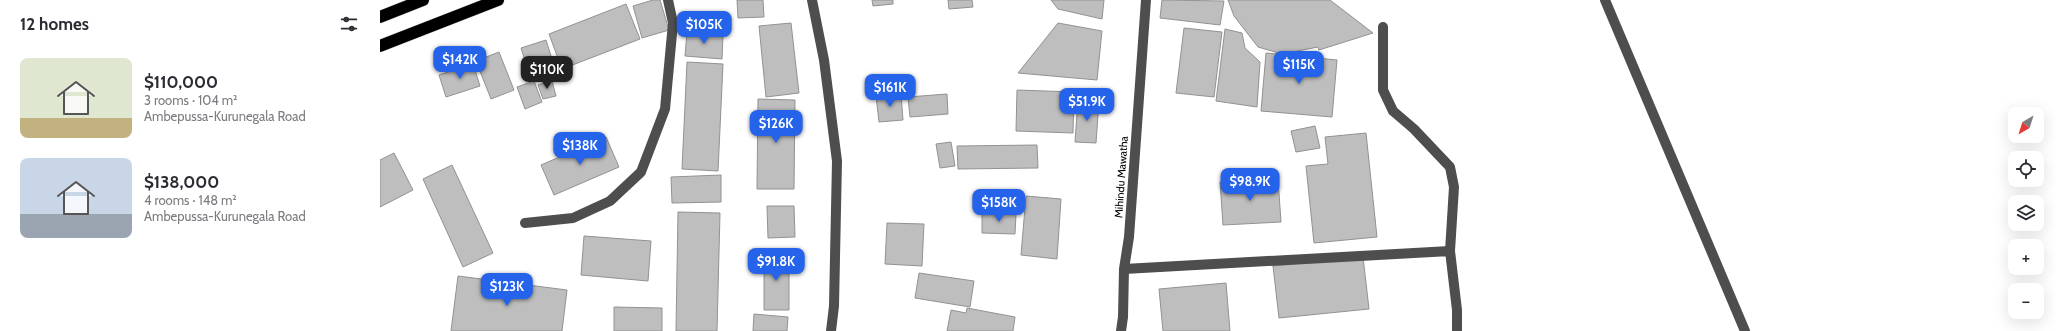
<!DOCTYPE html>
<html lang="en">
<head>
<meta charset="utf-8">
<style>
  :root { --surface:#fff; --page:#f2f2f3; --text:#2b2b33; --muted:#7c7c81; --accent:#2563eb }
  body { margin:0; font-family:Cabin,sans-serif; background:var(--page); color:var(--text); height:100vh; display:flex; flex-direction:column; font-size:15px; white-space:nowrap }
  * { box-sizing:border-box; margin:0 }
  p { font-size:13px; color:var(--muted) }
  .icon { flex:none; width:22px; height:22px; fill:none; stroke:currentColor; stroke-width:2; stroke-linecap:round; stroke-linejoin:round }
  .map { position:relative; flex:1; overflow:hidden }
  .side { display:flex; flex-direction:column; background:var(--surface); width:380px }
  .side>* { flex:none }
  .needle { width:26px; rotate:219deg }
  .tools { position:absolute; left:1628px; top:107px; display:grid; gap:8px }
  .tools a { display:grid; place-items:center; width:36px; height:36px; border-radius:8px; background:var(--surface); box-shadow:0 4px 16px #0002; font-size:20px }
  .price { position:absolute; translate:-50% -34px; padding:0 9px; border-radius:8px; background:var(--accent); color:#fff; font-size:13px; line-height:26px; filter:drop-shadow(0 1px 2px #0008) }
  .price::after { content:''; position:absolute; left:50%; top:24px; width:12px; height:9px; margin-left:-6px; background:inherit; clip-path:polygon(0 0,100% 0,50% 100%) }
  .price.active { background:#222; color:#fff }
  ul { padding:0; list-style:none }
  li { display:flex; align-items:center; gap:12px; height:100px; padding:0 20px }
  li span { display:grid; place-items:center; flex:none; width:112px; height:80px; border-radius:8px; color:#555 }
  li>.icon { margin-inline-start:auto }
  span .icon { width:48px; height:48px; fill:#fffc; stroke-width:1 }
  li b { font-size:17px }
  h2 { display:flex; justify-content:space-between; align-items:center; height:48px; padding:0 20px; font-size:17px }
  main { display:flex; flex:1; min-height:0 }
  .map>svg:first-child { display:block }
</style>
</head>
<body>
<main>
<section class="side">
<h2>12 homes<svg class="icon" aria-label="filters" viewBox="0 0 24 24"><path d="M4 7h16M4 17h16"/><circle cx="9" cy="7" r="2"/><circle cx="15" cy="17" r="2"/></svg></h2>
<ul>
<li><span style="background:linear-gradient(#dfe7d0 75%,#c2b280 0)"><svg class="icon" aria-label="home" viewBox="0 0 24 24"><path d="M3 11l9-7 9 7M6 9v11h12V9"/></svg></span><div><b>$110,000</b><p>3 rooms · 104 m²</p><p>Ambepussa-Kurunegala Road</p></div></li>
<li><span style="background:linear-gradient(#c9d6e8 70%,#9aa5b1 0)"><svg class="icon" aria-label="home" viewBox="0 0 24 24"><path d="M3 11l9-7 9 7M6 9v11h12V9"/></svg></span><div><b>$138,000</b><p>4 rooms · 148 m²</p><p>Ambepussa-Kurunegala Road</p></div></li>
</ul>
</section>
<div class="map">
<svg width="1676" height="331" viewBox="0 0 1676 331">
  <rect width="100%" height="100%" fill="#fff"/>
  <!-- building -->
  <path fill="#bebebe" stroke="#929292" d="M273,0H280L289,30L262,38L253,6Z
    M357,0H383L384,17L358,18Z
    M492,0H513V4L493,6Z
    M568,0H592L593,7L569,9Z
    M671,0H724L722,19L678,9Z
    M782,0L844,1L840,25L780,18Z
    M848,0H950L993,33L939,50L938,47L902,54L878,47L854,16Z
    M246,4L260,39L182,69L169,34Z
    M411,23L419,93L386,97L379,26Z
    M678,23L722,31L717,80L638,73Z
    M804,28L842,32L834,97L796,93Z
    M845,29L862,33L865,48L880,62L877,107L836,101Z
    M307,32L343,34L342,59L305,56Z
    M166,40L176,72L151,79L141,48Z
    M119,52L134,90L111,99L96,61Z
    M886,53L957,60L952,117L881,111Z
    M307,62L343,64L338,171L302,169Z
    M93,64L100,86L66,97L59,75Z
    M154,81L162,102L145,109L137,87Z
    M172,81L176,96L163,99L158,85Z
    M637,90L694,92L693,133L636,131Z
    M521,94L523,120L499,122L496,96Z
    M567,94L568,114L530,117L528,97Z
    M378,99L415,100L414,189H377Z
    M698,100L719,101L716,143L695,142Z
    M935,126L940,148L916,152L911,131Z
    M986,133L997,237L934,243L926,166L948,164L945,137Z
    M226,137L239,167L174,195L161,165Z
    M571,142L575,166L560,168L556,144Z
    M657,145L658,168L578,169L577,146Z
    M14,153L33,190L0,207V160Z
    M72,165L113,253L83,267L43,179Z
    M341,175V202L292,203L291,177Z
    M898,179L901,222L843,225L840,182Z
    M646,196L681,199L677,259L641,255Z
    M387,206H414L415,237L388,238Z
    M298,212L340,213L337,331H296Z
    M602,213L636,214L635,234L602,233Z
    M507,223L544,224L542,266L505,264Z
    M204,236L271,241L268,281L201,275Z
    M384,253H409V310H384Z
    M983,257L989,309L899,318L893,266Z
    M539,273L594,281L590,307L535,298Z
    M78,276L187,290L182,331H71Z
    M846,283L850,331H783L779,289Z
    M234,307L282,308V331H234Z
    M587,308L635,317L633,331H567L571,310L586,313Z
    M374,314L408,317L407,331H373Z"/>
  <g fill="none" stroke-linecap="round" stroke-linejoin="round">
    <defs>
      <path id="highway" d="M0,17L43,0
        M0,46L118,0"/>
    </defs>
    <!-- highway casing -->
    <use href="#highway" stroke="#dbdbdb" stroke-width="13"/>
    <!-- minor -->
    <path stroke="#4e4e4e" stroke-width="10" d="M432,0L444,60L457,161L454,306L451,331
      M1225,0L1365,331
      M1003,27V90L1013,111L1034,129L1070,167L1074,187L1070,251L1077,310V331
      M145,223L193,218L230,201L261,172L285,109L293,23L288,0
      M744,269L1070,251
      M741,331L743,317L744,269L749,237L766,0"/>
    <!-- highway -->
    <use href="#highway" stroke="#000" stroke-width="12"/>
  </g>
  <g text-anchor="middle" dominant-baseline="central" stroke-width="3" stroke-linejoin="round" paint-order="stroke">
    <!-- street labels -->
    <g font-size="11" fill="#000" stroke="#fff">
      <text transform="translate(741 177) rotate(-86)">Mihindu Mawatha</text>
    </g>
  </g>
</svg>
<div class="tools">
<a><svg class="needle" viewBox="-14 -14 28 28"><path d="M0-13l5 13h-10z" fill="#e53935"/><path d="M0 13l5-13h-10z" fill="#7c7c81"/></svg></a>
<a><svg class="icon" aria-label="locate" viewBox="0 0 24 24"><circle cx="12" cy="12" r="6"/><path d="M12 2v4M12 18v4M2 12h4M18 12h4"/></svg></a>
<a><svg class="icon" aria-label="layers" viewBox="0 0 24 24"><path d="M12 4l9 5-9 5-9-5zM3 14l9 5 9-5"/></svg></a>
<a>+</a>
<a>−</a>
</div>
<b class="price" style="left:324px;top:45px">$105K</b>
<b class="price" style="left:80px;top:80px">$142K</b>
<b class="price" style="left:919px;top:85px">$115K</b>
<b class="price active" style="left:167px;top:90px">$110K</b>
<b class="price" style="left:510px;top:108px">$161K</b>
<b class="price" style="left:707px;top:122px">$51.9K</b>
<b class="price" style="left:396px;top:144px">$126K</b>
<b class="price" style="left:200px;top:166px">$138K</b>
<b class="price" style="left:870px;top:202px">$98.9K</b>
<b class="price" style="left:619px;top:223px">$158K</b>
<b class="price" style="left:396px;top:282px">$91.8K</b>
<b class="price" style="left:127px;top:307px">$123K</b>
</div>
</main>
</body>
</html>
